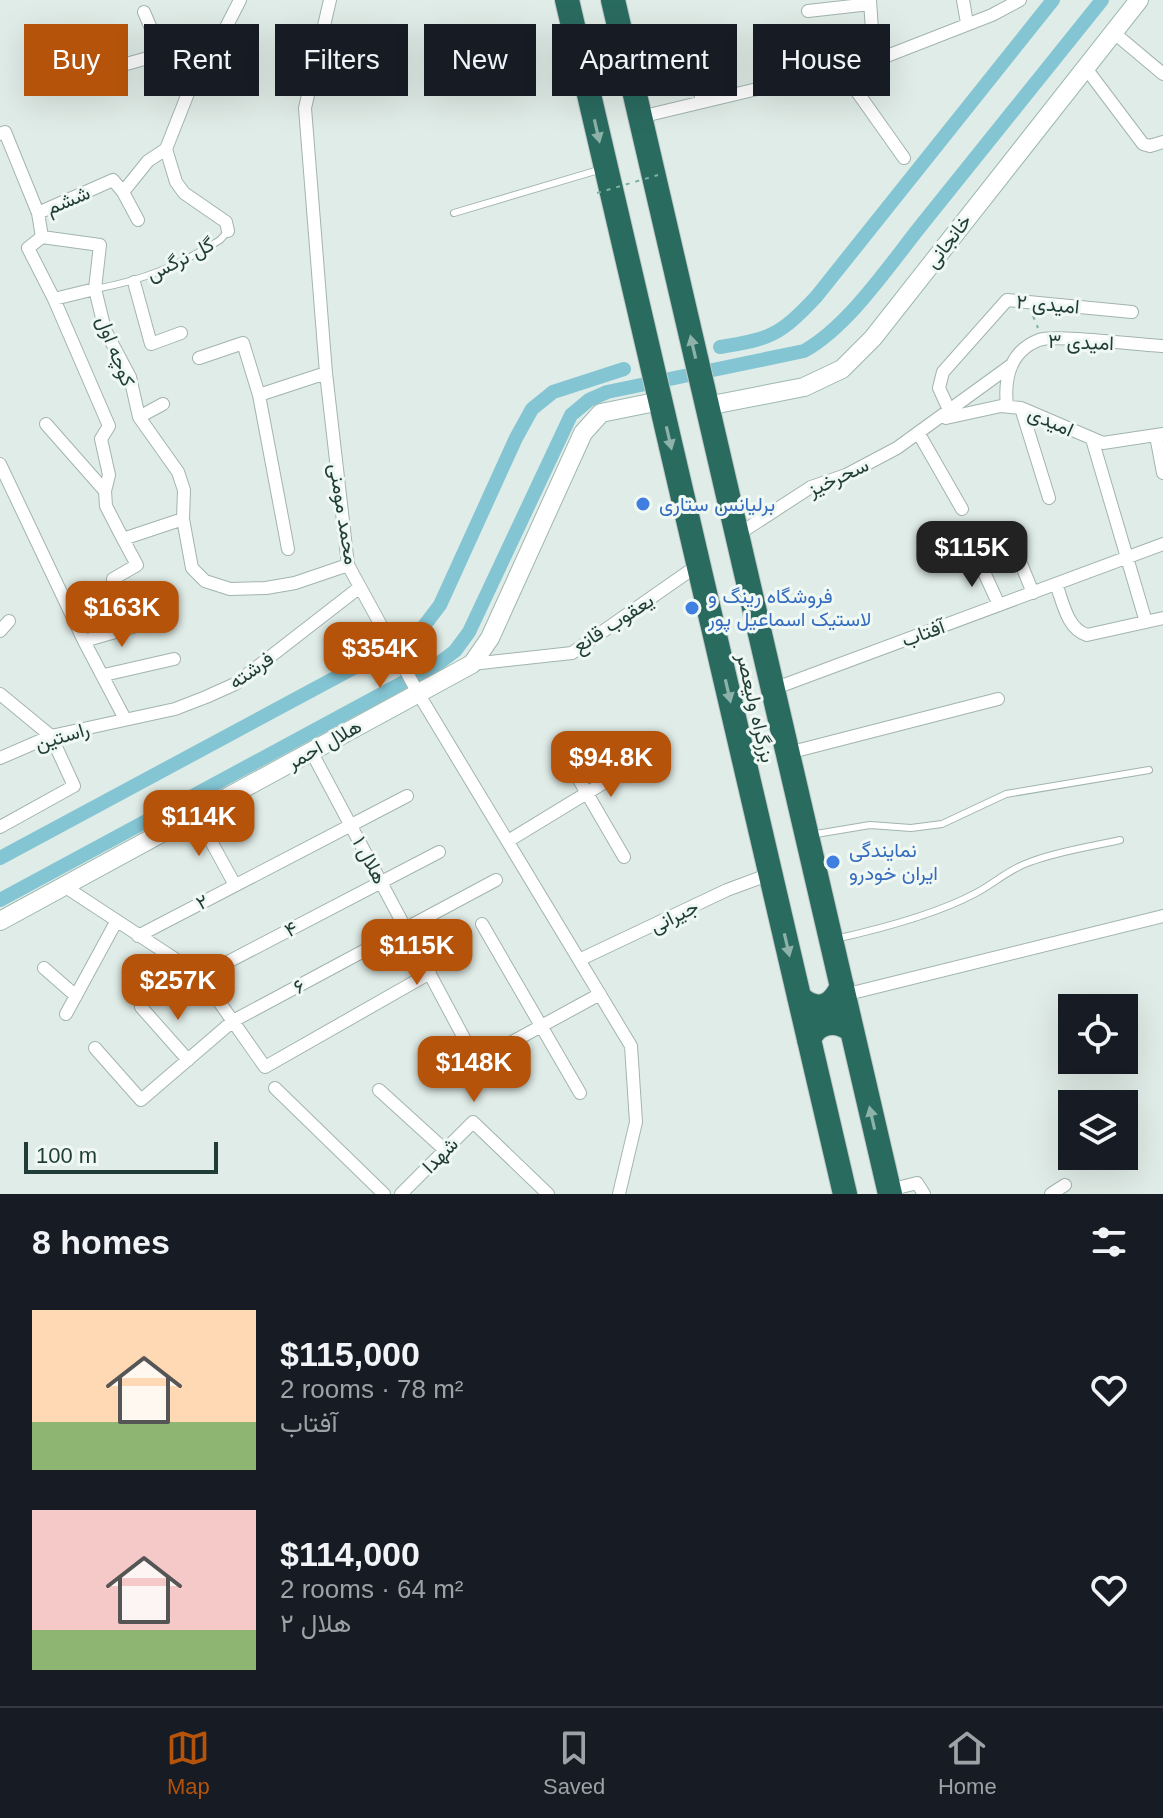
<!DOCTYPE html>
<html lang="en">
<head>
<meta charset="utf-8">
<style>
  :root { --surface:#171b24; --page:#242831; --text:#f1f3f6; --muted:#9ea1a6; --line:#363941; --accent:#b45309 }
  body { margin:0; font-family:Arial,Vazirmatn,sans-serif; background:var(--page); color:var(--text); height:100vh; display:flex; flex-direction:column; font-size:30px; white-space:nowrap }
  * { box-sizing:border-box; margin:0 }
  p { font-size:26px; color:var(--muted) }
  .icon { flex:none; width:44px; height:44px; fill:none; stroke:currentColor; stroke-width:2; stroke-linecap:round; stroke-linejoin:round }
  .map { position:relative; height:1194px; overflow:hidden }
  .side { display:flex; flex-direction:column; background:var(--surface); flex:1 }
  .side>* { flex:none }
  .hud { position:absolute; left:24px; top:24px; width:1116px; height:72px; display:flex; gap:16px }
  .fabs { position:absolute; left:1058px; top:994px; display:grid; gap:16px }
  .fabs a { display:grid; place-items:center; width:80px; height:80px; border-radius:0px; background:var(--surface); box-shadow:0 8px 32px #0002; font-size:40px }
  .scale { position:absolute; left:24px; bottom:20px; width:194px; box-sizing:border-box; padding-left:8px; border:4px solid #1f3d36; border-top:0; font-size:22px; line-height:28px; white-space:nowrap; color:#1f3d36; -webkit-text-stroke:6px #f0f8f4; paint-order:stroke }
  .price { position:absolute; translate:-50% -68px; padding:0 18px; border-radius:16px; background:var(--accent); color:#fff; font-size:26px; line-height:52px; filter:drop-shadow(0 2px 4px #0008) }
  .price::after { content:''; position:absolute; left:50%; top:48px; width:24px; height:18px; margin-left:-12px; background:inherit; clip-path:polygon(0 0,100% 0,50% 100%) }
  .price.selected { background:#222; color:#fff }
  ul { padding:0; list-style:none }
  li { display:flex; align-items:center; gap:24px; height:200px; padding:0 32px }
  li span { display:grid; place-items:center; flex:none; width:224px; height:160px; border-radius:0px; color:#555 }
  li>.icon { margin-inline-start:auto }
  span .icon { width:96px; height:96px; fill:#fffc; stroke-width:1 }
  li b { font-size:34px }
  h2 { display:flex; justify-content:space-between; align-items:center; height:96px; padding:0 32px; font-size:34px }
  .tag { padding:0 28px; border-radius:0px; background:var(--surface); box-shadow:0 8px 32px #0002; font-size:28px; line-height:72px }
  .tag.selected { background:var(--accent); color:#fff }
  .menu { display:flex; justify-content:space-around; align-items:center; height:112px; border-top:2px solid var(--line); background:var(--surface); font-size:22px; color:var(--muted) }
  .menu a { display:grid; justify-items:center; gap:4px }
  .menu .selected { color:var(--accent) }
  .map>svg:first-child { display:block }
</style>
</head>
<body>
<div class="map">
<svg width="1163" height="1194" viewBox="0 0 1163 1194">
  <rect width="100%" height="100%" fill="#e0ece7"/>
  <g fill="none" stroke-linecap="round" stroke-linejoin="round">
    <!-- canal -->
    <path stroke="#84c5d4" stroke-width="14" d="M720,347C771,339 780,335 816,297L1053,0
      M0,858L398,644L424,626L440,605L516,438L532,409L553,392L624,369
      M0,900L439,663L455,651L469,632L571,415L589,400L607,392L804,351C849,326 890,264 923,223C983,149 1042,74 1102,0"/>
    <defs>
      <path id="lane" d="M454,213L602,169
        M95,289C145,280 177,266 220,240L228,231
        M810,835L870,825L911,828L942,824L1006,794L1149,770
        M835,939C880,929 935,915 976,893C995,883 1009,869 1030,862C1059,851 1090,847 1120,840"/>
      <path id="street" d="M330,0L305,108L326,373L348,565L418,693L631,1046L636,1122L619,1194
        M870,0L874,61
        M963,0L967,23
        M808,11L870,4
        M144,12L162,54
        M1113,32L1163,74
        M689,39L702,102
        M1085,67L1143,144L1150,146L1163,142
        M841,69L904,158
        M105,70L162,54L196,73
        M640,117L874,61L992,15L1020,0
        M0,134L5,132L38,213L113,180L123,192L148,161L166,149
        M123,192L138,220
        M38,213L42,237L100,245L95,289L105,330L130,377L139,417L178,472L184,490L183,519L192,568L205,581L230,589L266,588L295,583L348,565
        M228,231L226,222L184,193L176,182L166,149L196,73L218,43L240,0
        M42,237L28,248L54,299L109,426L101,439L109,475L105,491L106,506L123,539L183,519
        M134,282L151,344L181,333
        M54,299L95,289
        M199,358L243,343L259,395
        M1007,406C1004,379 1010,351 1039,340C1053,334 1141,345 1163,346
        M1021,408L1049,498
        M950,412L939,388L943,372L1007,300L1132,312
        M139,417L163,404
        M946,418L1001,406L1021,408L1103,443L1163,434
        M46,424L105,491
        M919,434L962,509
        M1156,436L1163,473
        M1092,439L1146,622
        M0,464L84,641L125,719
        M737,535L811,487L846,475L897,448L1010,366
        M288,549L259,395L326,373
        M1015,549L1033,593
        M978,559L999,605
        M113,579L137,565L123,539
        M1056,584C1063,602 1067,629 1087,635L1163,618
        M0,631L9,621
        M84,641L150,622
        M472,664L572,653L698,565
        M104,675L174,659
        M773,689L1163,544
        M0,694L51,736L74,786L0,827
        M311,751L473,1055L481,1058L492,1053L600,994
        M788,753L998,699
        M0,758L51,736L175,709L206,697L235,684L360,587
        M567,759L624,857
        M196,814L235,885
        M508,841L623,771
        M64,886L201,976L265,1067L430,973
        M482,924L580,1093
        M138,936L407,796
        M579,960L727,890L770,874
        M44,968L76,996
        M201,976L439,852
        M844,995L1163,916
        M141,1007L188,1060
        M66,1014L116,922
        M95,1048L141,1100L233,1021L496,880
        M275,1088L384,1194
        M379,1090L445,1150
        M889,1190L917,1183L924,1194
        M401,1194L473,1122L548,1194
        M1051,1194L1065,1185"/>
      <path id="secondary" d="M707,406L804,387L842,369L873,338L1139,0
        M0,921L472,664L490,638L583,433L601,413L660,401"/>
      <path id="highway" d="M567,0L845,1194
        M613,0L890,1194
        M799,997C817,1014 833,1007 842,986
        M809,1040C816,1021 837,1018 852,1031"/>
    </defs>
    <!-- lane casing -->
    <use href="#lane" stroke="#a2b4ae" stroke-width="8"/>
    <!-- street casing -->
    <use href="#street" stroke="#a2b4ae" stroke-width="14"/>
    <!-- secondary casing -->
    <use href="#secondary" stroke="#9db8b0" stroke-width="20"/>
    <!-- highway casing -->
    <use href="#highway" stroke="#c0c9c7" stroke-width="26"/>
    <!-- path -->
    <path stroke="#7eb1a3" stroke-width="2" stroke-dasharray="4 6" stroke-linecap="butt" d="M1033,316L1038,328"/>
    <!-- lane -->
    <use href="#lane" stroke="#fff" stroke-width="6"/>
    <!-- street -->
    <use href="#street" stroke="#fff" stroke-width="12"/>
    <!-- secondary -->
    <use href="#secondary" stroke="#fff" stroke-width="18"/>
    <!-- highway -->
    <use href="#highway" stroke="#2a6b60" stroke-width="24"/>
    <!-- path-bridge -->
    <path stroke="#7eb1a3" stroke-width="2" stroke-dasharray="4 6" stroke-linecap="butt" d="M597,193L658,175"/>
  </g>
  <!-- one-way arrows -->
  <defs><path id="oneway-solid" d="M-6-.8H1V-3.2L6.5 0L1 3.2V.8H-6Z" transform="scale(2)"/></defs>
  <g fill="#8db2aa">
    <use href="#oneway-solid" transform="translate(597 131) rotate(77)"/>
    <use href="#oneway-solid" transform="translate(693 347) rotate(-103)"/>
    <use href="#oneway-solid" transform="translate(669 438) rotate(77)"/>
    <use href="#oneway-solid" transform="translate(728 691) rotate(77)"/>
    <use href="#oneway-solid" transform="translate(787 945) rotate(77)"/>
    <use href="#oneway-solid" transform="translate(872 1118) rotate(-103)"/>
  </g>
  <!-- markers -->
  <g fill="#3f7fe0" stroke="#f0f8f4" stroke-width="3">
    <circle cx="643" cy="504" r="8"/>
    <circle cx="692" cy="608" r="8"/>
    <circle cx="833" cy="862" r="8"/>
  </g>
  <g text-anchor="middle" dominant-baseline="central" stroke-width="6" stroke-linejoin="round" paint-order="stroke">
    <!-- street labels -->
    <g font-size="20" fill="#1f3d36" stroke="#f0f8f4">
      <text transform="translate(68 200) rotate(-23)">ششم</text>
      <text transform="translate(948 241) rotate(-52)">خانجانی</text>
      <text transform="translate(180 259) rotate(-27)">گل نرگس</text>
      <text transform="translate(1048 304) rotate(5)">امیدی ۲</text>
      <text transform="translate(1081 342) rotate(2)">امیدی ۳</text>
      <text transform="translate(116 351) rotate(69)">کوچه اول</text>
      <text transform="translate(1051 421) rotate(24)">امیدی</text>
      <text transform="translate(838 477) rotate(-25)">سحرخیز</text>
      <text transform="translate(344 514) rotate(81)">محمد مومنی</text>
      <text transform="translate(613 623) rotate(-33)">یعقوب قانع</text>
      <text transform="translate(923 633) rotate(-20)">آفتاب</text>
      <text transform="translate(251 670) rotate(-35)">فرشته</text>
      <text transform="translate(756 708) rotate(77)">بزرگراه ولیعصر</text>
      <text transform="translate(62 736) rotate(-17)">راستین</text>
      <text transform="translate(324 744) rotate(-29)">هلال احمر</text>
      <text transform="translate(370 860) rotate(62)">هلال ۱</text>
      <text transform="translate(202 902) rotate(-27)">۲</text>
      <text transform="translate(674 916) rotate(-26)">جیرانی</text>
      <text transform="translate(291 929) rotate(-27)">۴</text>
      <text transform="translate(299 986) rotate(-28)">۶</text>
      <text transform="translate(440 1155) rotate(-45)">شهدا</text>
    </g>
    <!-- shop labels -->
    <g font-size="20" fill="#366cbe" stroke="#f0f8f4" text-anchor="start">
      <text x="659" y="504">برلیانس ستاری</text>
      <text x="708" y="596">فروشگاه رینگ و<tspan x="708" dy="23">لاستیک اسماعیل پور</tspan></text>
      <text x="849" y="850">نمایندگی<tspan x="849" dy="23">ایران خودرو</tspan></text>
    </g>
  </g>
</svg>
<div class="fabs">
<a><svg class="icon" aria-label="locate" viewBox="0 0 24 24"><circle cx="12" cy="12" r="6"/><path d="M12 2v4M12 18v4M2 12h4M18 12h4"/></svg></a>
<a><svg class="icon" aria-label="layers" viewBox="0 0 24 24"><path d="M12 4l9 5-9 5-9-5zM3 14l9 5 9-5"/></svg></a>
</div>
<div class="scale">100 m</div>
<b class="price selected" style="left:972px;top:589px">$115K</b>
<b class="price" style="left:122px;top:649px">$163K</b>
<b class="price" style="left:380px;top:690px">$354K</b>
<b class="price" style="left:611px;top:799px">$94.8K</b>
<b class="price" style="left:199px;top:858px">$114K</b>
<b class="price" style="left:417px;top:987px">$115K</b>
<b class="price" style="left:178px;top:1022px">$257K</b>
<b class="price" style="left:474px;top:1104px">$148K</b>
<div class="hud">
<a class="tag selected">Buy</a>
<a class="tag">Rent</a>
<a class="tag">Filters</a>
<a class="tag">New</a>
<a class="tag">Apartment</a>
<a class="tag">House</a>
</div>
</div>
<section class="side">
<h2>8 homes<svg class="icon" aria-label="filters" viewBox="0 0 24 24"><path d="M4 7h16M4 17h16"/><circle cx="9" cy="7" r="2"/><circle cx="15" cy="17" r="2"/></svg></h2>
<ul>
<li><span style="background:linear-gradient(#ffd9b3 70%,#8fb573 0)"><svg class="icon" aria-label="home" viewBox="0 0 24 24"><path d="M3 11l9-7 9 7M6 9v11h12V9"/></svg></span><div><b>$115,000</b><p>2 rooms · 78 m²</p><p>آفتاب</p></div><svg class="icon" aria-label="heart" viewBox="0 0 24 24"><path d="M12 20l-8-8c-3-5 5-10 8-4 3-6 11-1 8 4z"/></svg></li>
<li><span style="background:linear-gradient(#f6c9c9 75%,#8fb573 0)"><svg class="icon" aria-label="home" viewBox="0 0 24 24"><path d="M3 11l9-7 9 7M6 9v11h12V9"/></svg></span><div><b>$114,000</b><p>2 rooms · 64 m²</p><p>هلال ۲</p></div><svg class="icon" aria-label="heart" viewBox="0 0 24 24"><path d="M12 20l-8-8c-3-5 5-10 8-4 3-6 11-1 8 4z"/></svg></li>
</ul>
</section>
<nav class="menu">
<a class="selected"><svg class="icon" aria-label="map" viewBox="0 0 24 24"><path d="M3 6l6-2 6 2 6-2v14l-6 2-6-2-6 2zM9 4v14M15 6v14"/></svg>Map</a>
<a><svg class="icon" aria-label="saved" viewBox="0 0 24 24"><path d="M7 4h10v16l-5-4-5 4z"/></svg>Saved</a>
<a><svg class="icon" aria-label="home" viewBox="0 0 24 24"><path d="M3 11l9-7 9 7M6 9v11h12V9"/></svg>Home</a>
</nav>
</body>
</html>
